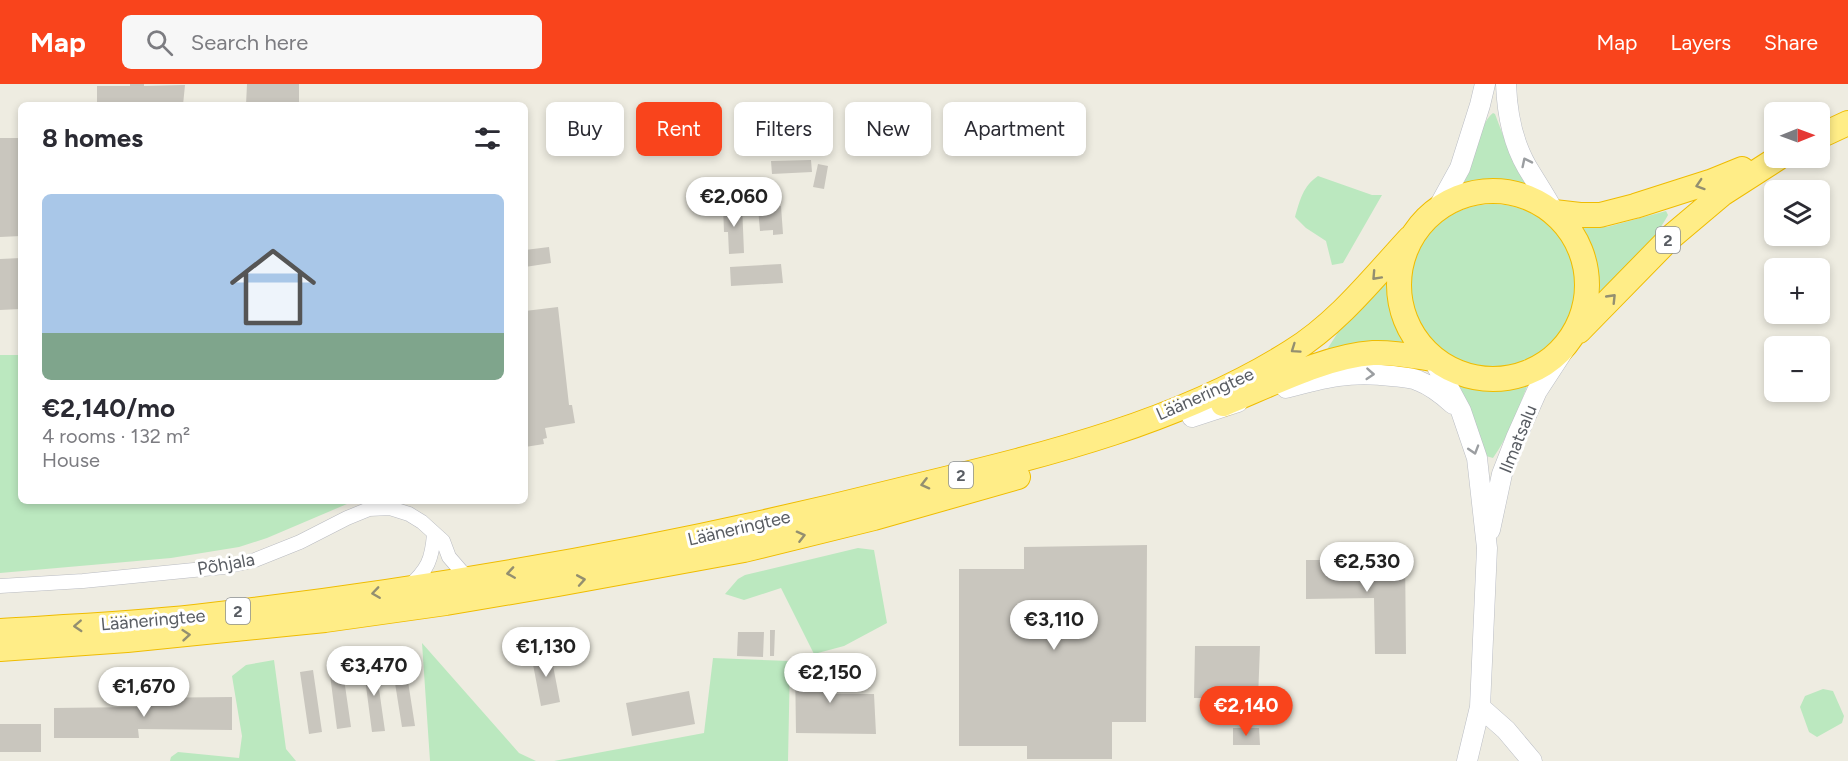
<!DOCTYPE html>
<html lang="en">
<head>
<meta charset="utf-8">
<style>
  :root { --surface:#fff; --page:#f7f7f7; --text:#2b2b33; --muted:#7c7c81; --line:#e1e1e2; --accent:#f9441c }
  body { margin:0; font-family:Figtree,sans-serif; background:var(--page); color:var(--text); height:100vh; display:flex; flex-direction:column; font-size:22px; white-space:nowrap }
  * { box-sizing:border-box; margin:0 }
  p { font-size:20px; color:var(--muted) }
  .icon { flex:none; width:33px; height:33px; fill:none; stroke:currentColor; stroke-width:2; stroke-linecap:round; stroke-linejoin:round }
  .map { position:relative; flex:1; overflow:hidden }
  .details { position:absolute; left:18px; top:18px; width:510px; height:402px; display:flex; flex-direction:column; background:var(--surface); border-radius:9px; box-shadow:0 3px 9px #0003 }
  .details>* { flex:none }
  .top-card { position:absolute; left:546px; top:18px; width:570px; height:54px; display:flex; gap:12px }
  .needle { width:39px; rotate:89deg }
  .controls { position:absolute; left:1764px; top:18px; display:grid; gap:12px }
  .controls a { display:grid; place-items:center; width:66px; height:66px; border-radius:9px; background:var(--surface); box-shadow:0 3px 9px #0003; font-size:30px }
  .price { position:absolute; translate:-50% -51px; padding:0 14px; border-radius:21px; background:#fff; color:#222; font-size:20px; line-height:39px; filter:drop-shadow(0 2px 3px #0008) }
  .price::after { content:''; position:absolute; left:50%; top:36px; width:18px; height:14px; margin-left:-9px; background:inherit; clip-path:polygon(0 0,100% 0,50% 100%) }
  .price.active { background:var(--accent); color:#fff }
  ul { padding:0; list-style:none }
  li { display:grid; align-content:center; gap:12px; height:318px; padding:0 24px }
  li+li { border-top:2px solid var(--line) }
  li span { display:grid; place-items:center; height:186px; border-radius:9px; color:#555 }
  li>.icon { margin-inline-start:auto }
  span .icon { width:108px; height:108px; fill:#fffc; stroke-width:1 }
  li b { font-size:26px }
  h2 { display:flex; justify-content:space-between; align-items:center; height:72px; padding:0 24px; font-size:26px }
  .pill { padding:0 21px; border-radius:9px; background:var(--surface); box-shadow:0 3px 9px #0003; font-size:21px; line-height:54px }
  .pill.active { background:var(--accent); color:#fff }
  header { display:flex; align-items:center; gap:36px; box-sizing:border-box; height:84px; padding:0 30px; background:var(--accent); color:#fff }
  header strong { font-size:28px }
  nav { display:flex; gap:33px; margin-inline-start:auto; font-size:21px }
  .search { width:420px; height:54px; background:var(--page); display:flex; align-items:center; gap:15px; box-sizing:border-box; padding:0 21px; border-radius:9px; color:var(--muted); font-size:22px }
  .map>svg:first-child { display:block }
</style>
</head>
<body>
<header>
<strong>Map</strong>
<div class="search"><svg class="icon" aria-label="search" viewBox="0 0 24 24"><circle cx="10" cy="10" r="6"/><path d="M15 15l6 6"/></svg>Search here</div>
<nav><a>Map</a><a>Layers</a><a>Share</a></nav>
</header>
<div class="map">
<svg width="1848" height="677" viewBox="0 0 1848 677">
  <rect width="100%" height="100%" fill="#eeece1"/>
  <!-- green -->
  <path fill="#bbe8bf" d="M1493,29L1495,30L1512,75L1531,106C1506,100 1489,97 1464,104L1463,102C1469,84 1478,41 1493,29Z
    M1318,92L1372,111H1382L1343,179L1332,181L1326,157L1306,144L1295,133C1300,116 1303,102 1318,92Z
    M1410 203a83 83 0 1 1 166 0a83 83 0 1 1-166 0Z
    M1666,127L1668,131C1651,163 1621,189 1596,214C1597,188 1589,166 1577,143H1607Z
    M1390,190L1391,209L1395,231L1407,260L1326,267L1342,242Z
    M0,271H21V417H354L267,454L239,463L171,474L0,489Z
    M1458,300C1468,301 1478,305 1488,305C1500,306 1518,300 1527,302C1518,327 1509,351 1493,374L1486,372C1480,347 1470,326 1458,304Z
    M858,464L874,466L887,539L844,562L814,570L781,504L744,516L725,510L738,495L745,491Z
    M422,559L519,669L536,677H430Z
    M713,574L790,577L788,677H554L704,649Z
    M274,576L286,665L296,677H170L171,673L178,668L239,674L242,652L232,592L246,581Z
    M1823,605L1833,607L1844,632L1842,639L1817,653L1809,648L1800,623L1805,612Z"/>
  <!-- building -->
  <path fill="#c9c6be" d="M130,0H144V2L185,1L183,21H97V2H130Z
    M247,0H299V21H246Z
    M0,54H21V152L0,153Z
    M811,76L812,88L772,90L771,77Z
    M818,80L828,82L824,105L813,103Z
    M742,120L744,169L729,170L728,148H724L723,121Z
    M781,122L783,150L773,151V146L760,147L758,124Z
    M549,163L551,179L525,183V166Z
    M21,174V225L0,226V175Z
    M781,180L783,199L731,202L730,183Z
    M558,223L569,321H572L575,339L545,344L547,354L543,355L544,360L525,363V227Z
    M1147,461L1146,638H1112V675H1027V662H959V485H1024V463Z
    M1381,469H1405L1406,570H1375L1374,514L1306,515V476H1381Z
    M770,546H775L774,572H770Z
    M738,548H764L763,573L737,572Z
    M1195,562H1260L1258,615L1194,614Z
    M550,566L560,618L541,622L531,570Z
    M404,572L415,642L402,643L391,574Z
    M375,577L385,647L372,648L363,579Z
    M795,578L835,579L836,610H874L876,650L796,649Z
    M342,581L351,643L337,645L329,583Z
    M313,586L322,648L309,650L300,588Z
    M689,607L695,640L632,652L626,619Z
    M232,613V646L138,645L139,654H54V624L138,623V614Z
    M0,640H41V668H0Z
    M1233,644H1259L1260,661H1233Z"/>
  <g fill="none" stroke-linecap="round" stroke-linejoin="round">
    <defs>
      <path id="street" d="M0,502L83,497L224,483L255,476L300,458L347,434L369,425L390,424L409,430L422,438L443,457L449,473L462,488L475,495
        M408,503C428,486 432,475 434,450"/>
      <path id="secondary" d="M1506,0C1507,28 1513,59 1527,83C1536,98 1546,113 1554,128
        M1438,124L1460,84L1480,21L1485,0
        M1433,275L1461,327L1477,374L1487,464L1480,623L1467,677
        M1286,304C1325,293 1350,287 1392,292C1400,293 1411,293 1419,297C1432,302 1443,311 1453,320
        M1192,333L1238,318
        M1490,446L1502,390L1516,354L1537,307L1571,255
        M1480,623L1506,646L1532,677"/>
      <path id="highway" d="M1820,52L1848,39
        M1399 201a94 94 0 1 1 188 0a94 94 0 1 1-188 0Z
        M1554,128L1580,131H1600L1635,122L1710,98L1742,85
        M1579,247L1671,153L1722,110L1778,74
        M1223,320C1268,302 1325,272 1373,269C1393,268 1413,272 1433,275
        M0,547C65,543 130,540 195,533C431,506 665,465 896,407C1031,374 1172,343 1291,268C1338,239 1373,194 1410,154
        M0,565L127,556L325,536L446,519L558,500L744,466L874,434L1018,393"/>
    </defs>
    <!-- street casing -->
    <use href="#street" stroke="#b9bbc1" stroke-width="15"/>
    <!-- secondary casing -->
    <use href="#secondary" stroke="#babdc4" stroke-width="21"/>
    <!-- highway casing -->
    <use href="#highway" stroke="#efbc00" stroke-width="26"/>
    <!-- street -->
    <use href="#street" stroke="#fff" stroke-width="14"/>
    <!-- secondary -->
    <use href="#secondary" stroke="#fff" stroke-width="20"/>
    <!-- highway -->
    <use href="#highway" stroke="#ffed87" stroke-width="24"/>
  </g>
  <!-- one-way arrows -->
  <defs><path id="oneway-chevron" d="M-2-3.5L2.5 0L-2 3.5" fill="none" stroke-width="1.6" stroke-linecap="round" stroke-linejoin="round" transform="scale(1.5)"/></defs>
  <g stroke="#9b9ea1">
    <use href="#oneway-chevron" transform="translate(1526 78) rotate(-116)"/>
    <use href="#oneway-chevron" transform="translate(1370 290) rotate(4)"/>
    <use href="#oneway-chevron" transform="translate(1474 366) rotate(73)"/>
  </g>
  <g stroke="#938f70">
    <use href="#oneway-chevron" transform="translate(1700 101) rotate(162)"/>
    <use href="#oneway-chevron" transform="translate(1376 192) rotate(133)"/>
    <use href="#oneway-chevron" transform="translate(1612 214) rotate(-46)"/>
    <use href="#oneway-chevron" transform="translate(1295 265) rotate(145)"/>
    <use href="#oneway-chevron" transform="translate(925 400) rotate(166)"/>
    <use href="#oneway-chevron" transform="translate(801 452) rotate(-14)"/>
    <use href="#oneway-chevron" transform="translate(511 489) rotate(171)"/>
    <use href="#oneway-chevron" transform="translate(581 496) rotate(-10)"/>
    <use href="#oneway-chevron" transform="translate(376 509) rotate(172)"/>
    <use href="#oneway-chevron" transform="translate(78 542) rotate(177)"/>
    <use href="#oneway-chevron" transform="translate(186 551) rotate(-5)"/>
  </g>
  <g text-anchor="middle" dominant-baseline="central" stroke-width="6" stroke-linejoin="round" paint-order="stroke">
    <!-- shield labels -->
    <g fill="#fff" stroke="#8b8e92" stroke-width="1.5">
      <rect x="1656" y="143" width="24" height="26" rx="4.5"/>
      <rect x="949" y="378" width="24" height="26" rx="4.5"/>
      <rect x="226" y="514" width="24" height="26" rx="4.5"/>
    </g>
    <g font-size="16" font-weight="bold" fill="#595d63">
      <text x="1668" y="156">2</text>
      <text x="961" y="391">2</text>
      <text x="238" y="527">2</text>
    </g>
    <!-- street labels -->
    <g font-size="18" fill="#595d63" stroke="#fff">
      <text transform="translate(1205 310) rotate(-24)">Lääneringtee</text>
      <text transform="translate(1518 355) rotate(-68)">Ilmatsalu</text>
      <text transform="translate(739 444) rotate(-13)">Lääneringtee</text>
      <text transform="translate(226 480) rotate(-10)">Põhjala</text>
      <text transform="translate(153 536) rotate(-5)">Lääneringtee</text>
    </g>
  </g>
</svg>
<div class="controls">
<a><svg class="needle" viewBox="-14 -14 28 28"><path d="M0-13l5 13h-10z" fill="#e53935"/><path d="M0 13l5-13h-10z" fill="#7c7c81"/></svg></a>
<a><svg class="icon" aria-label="layers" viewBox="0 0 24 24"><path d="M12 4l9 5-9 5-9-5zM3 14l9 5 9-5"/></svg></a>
<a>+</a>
<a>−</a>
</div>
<b class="price" style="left:734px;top:144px">€2,060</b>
<b class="price" style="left:1367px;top:509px">€2,530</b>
<b class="price" style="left:1054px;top:567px">€3,110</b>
<b class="price" style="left:546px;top:594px">€1,130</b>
<b class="price" style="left:374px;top:613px">€3,470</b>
<b class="price" style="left:830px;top:620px">€2,150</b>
<b class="price" style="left:144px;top:634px">€1,670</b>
<b class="price active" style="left:1246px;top:653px">€2,140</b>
<div class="top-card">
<a class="pill">Buy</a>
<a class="pill active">Rent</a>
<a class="pill">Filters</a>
<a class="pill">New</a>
<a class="pill">Apartment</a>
</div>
<section class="details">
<h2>8 homes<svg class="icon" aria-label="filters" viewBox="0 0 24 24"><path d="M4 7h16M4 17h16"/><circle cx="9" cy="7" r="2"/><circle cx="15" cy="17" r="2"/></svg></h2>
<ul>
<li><span style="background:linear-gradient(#a9c7e8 75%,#7fa58c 0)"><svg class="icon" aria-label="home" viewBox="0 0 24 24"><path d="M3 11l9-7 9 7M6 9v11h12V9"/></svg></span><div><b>€2,140/mo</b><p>4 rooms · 132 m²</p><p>House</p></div></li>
</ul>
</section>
</div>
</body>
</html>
